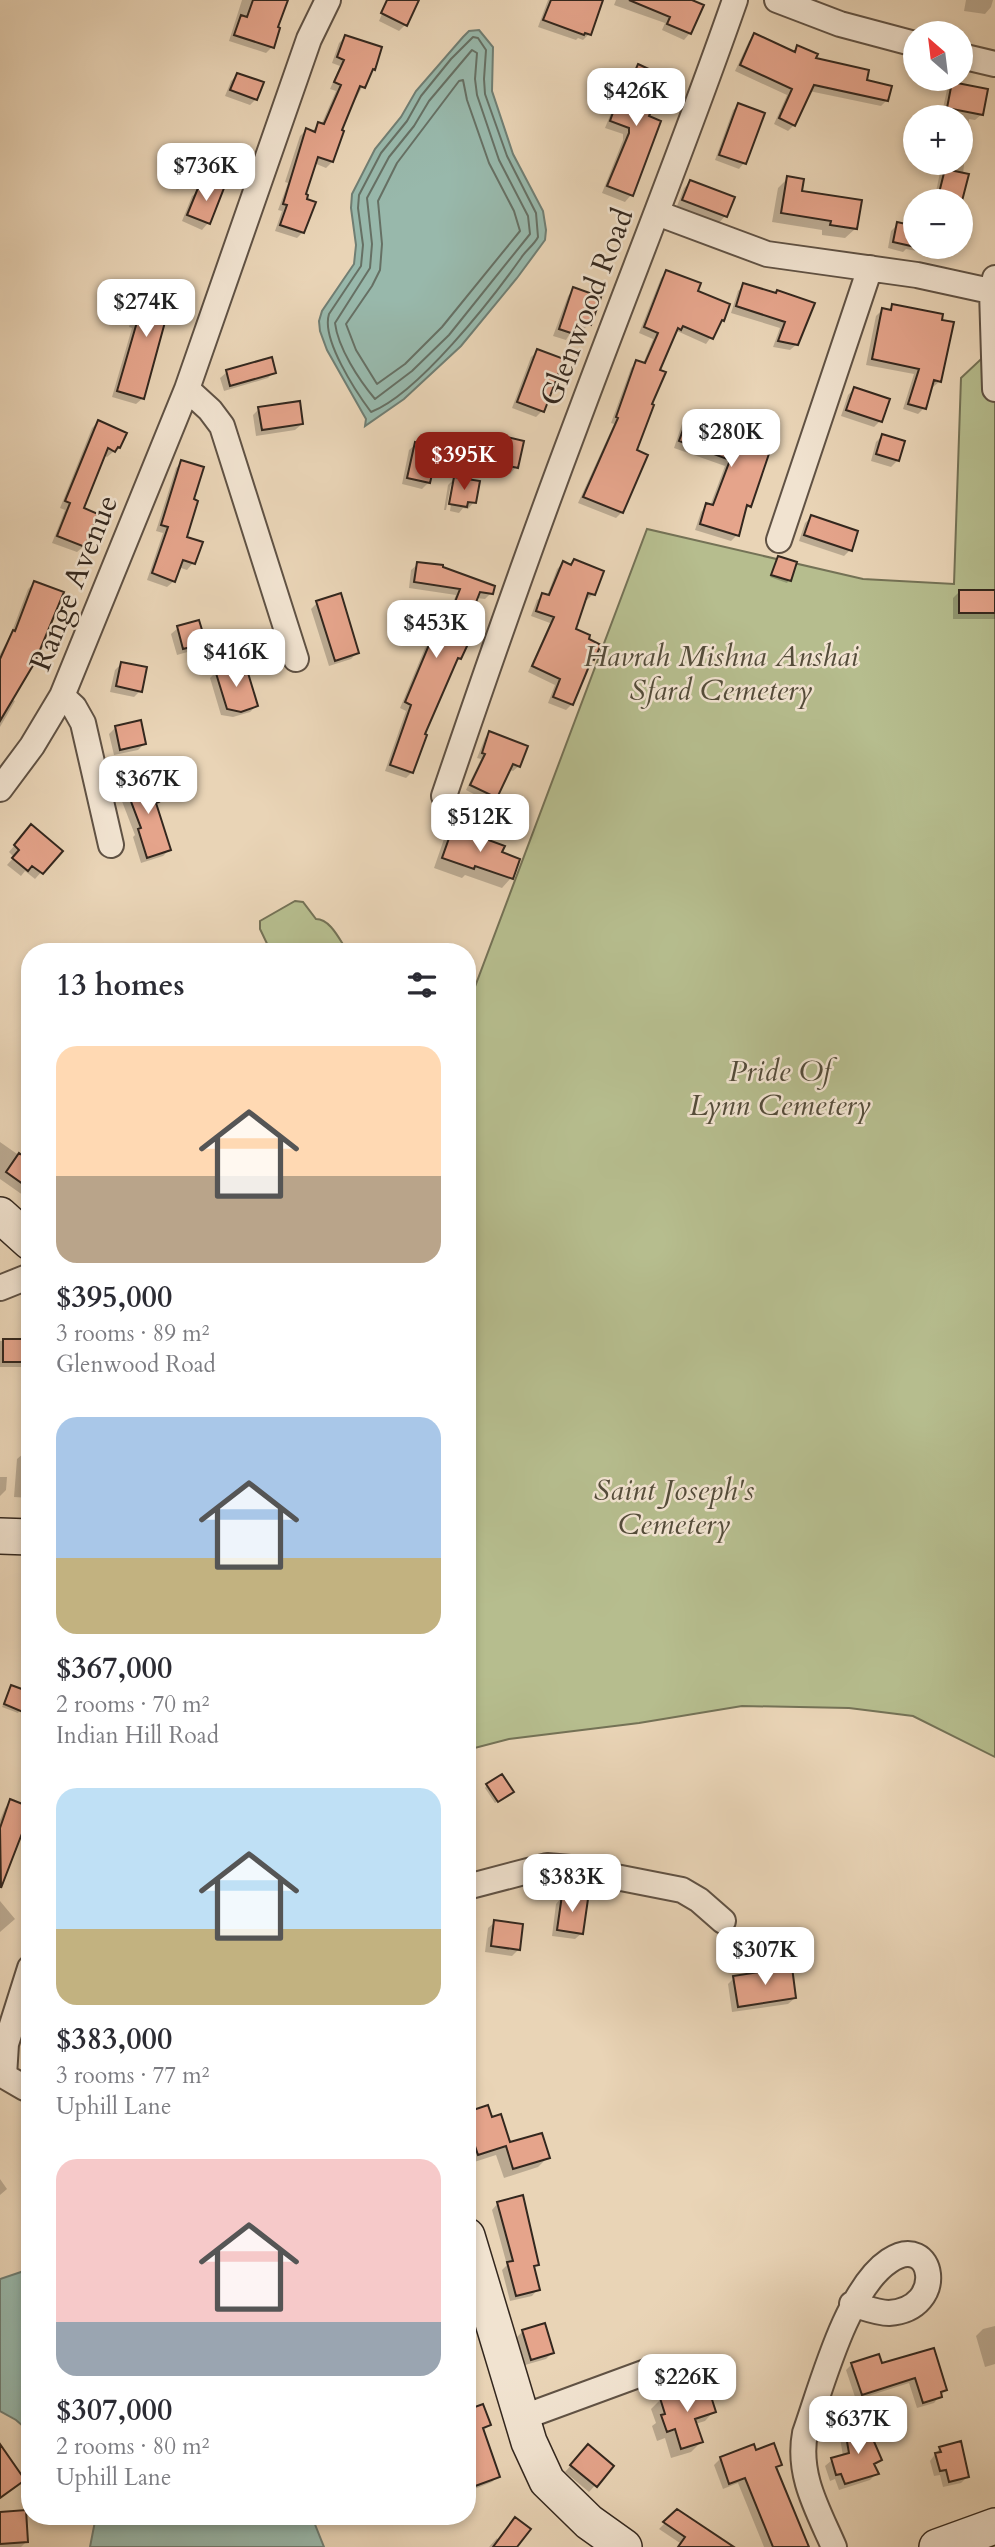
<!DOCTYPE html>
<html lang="en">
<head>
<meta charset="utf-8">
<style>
  :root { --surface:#fff; --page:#f2f2f3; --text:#2b2b33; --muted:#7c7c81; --accent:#8f2418 }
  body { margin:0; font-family:Cardo,serif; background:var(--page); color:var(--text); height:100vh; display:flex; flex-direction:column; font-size:26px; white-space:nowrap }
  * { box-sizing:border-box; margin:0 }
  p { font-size:23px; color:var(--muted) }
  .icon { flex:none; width:38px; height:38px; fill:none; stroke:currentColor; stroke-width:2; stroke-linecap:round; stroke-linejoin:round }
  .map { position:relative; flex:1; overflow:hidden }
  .sheet { position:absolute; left:21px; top:943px; width:455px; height:1582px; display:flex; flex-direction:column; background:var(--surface); border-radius:28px; box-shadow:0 4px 10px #0003 }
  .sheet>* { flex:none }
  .needle { width:46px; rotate:332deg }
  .tools { position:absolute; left:903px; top:21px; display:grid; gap:14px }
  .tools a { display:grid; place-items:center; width:70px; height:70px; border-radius:50%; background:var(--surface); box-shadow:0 4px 10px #0003; font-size:35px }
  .price { position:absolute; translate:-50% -60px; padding:0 16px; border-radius:14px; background:#fff; color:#222; font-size:23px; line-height:46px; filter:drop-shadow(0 2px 4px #0008) }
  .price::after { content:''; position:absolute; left:50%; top:42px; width:21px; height:16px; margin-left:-10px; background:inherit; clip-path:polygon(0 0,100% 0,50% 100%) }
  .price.on { background:var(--accent); color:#fff }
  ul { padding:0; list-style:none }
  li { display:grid; align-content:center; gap:14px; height:371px; padding:0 35px }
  li span { display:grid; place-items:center; height:217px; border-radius:21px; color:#555 }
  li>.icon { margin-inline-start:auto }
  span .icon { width:126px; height:126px; fill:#fffc; stroke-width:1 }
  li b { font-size:30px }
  h2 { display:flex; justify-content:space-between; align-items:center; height:84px; padding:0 35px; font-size:30px }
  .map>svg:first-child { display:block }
</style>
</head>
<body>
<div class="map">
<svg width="995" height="2547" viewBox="0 0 995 2547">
  <rect width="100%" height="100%" fill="#e9d4b6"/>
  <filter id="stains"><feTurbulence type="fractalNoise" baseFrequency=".00286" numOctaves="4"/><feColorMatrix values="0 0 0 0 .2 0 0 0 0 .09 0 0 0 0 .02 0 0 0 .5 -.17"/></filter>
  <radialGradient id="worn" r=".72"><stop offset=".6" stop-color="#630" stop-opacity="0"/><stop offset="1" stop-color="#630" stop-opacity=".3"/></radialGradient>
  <!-- green -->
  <path fill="#b6bd8e" stroke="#747256" stroke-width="2" d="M995,346V1757L913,1716L849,1708L742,1706L639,1723L509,1739L467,1750V1008L647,529L863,579L954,584L961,378Z
    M295,901L303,902L316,919C331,919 340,941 348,952H271L260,929V921Z"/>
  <!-- water -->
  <path fill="#98b8ab" stroke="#707e73" stroke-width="2" d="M479,30L493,47L492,91L513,154L543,211L546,230L545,240L517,278L461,346L404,399L365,426L366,419L362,412L327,350L320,331L319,321L322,311L354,264L356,245L351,208L352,194L375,149L401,117L416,91L463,37L469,31Z
    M30,2269V2432L16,2420L0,2411V2279Z
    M96,2516L312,2517L324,2547H90Z"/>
  <!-- shadow -->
  <path fill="#0003" d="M242,0H286L275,29L272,47L266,53L229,41Z
    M388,0H417L405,25L399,31L379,21Z
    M548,0H572L589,34L583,40L578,38L576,40L538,27Z
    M616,0H687L690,33L684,40L662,30L665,23L614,5Z
    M966,0H993L991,7L985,14L964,11Z
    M755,35L793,53L798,48L814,59L865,82L887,100L881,106L809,91L794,125L788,131L774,124L787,95L735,71L749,41Z
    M345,37L370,72L339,131L332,162L326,168L314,163L303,195V232L297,238L275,231L282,211L278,210L288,183L285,182L300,136L306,130L312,132L318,124L321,125L336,91L330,89L340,66L332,63L339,43Z
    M639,66L646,117L659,122L631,195L625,202L602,193L623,140V134L605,128L611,113L617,107L632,73Z
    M237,75L256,99L250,105L225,96L231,81Z
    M953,83L982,114L975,120L969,119L963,174L967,175L961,202L934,201L942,163H961V117H941L947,90Z
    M739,105L744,163L739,169L715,160L733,110Z
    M788,178L800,192L855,229L845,238L822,235V230L772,222L778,188Z
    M690,182L725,216L719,223L677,206L684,188Z
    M209,184L208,223L202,230L182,221L192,196Z
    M898,224L915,228V247H951L950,250L944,256L906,249L903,252L888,248L891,231Z
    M667,272L696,292L723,320L706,344L677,331L673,336L657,371L635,451L622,512L616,518L578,503L614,424L611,423L631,368L637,362L643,364L653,339L639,333L661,278Z
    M146,283L143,398L136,404L112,397L132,328L129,327L140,289Z
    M744,285L775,295L797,344L790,350L773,347L780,328L731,313L738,291Z
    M574,289L589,324L583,330L574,327L566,340L553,336L568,296Z
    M893,306L940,381L933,387L931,386L924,408L918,414L903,409L914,374L866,365L876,316L882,310L888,311Z
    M538,351L542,411L536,417L512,408L531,357Z
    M227,372H274L268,378L224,391L220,378Z
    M854,389L880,421L874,427L841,416L848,395Z
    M259,409L302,424L295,430L256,436L253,415Z
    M689,418L731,433L733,427L739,420L749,506L744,512L737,535L731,541L695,530L701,512L707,505L710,506L725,466L674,448L682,424Z
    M98,422L119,447L107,457L103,455L82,509L84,546L77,552L52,543L65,510L60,508L92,428Z
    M495,436L516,467L510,474L482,467L488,442Z
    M882,436L898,460L891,467L871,461L876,442Z
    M416,444L429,482L422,489L402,484L409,450Z
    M182,462L184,538L193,563L187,570L178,567L174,581L167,587L147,580L163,533L156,531L176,468Z
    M454,479L474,502L468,509L463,508L459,513L450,511L454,484H451L446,510H444L448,485Z
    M811,517L850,550L844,556L799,541L805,523Z
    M778,558L789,580L787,583L770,577Z
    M574,561L593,594L587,600L584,599L573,630L593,659L588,663L572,704L566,710L548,703L555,685L528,672L550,623L531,616L537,600L543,595L547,596L557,569L563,563L569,566Z
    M418,564L491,593L485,599L476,598L459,642L460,658L453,665L423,736L412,772L406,778L385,771L406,711L400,708L425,648L431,642L436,644L456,595L409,588L411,570Z
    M34,583L11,699L15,701L0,727V654L11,634L28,589Z
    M960,591L995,592V619H953V598Z
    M317,603L357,653L351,659L329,666L311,609Z
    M178,628L204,642L198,649L177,655L171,634Z
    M121,664L140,691L134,697L110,692L115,670Z
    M216,672L256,706L250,712L233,717L221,715L210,678Z
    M115,728L144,744L138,750L114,755L109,734Z
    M490,733L519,766L513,771L509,770L496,797L491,803L466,790L481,759L477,758L485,738Z
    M125,784L169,850L163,856L141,863L133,837L135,835L118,791Z
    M454,829L511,878L502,888L465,875L462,878L434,868L444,839Z
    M25,833L60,851L35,879L25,871L21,876L7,865L14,857L9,852Z
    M0,1142L30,1163V1200L0,1179Z
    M0,1341H30V1367H0Z
    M24,1453H30V1498L14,1497L17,1459Z
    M0,1477H7L6,1490L0,1496Z
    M30,1584V1612H22V1590Z
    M11,1687L20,1710L18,1713L2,1707Z
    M30,1725V1750L22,1748Z
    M487,1785L509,1795L495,1803L485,1788Z
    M11,1801L30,1808V1842L19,1838L4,1867L0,1866V1820L5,1808Z
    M562,1897L582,1933L575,1939L552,1936L556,1904Z
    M0,1901L15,1919L0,1932Z
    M495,1922L518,1950L512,1956L485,1952L488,1928Z
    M734,1978L795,1998L788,2004L732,2012L728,1984Z
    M30,2020V2044L23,2030Z
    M467,2039L472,2055L467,2060Z
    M467,2113L491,2120L509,2145L548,2157L538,2167L504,2178L496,2155L468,2164Z
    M0,2179L7,2189L0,2195Z
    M498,2203L537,2264L533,2269L538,2289L532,2296L510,2301L502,2270L507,2265L492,2210Z
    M995,2326V2364L985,2367L976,2336L983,2329Z
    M523,2331L552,2353L546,2359L525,2365L516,2338Z
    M852,2364L881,2365L945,2389L934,2403L917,2408L909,2383L856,2400L846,2370Z
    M685,2396L714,2411L705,2421L695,2424L701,2442L691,2452L671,2458L665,2438L657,2441L652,2426L656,2423L651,2409L661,2399Z
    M467,2412L489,2425L482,2432L498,2476L492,2482L467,2492Z
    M846,2432L880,2460L873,2467L876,2474L870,2480L839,2490L835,2479L830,2481L825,2466L832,2460L843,2456L840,2438Z
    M940,2448L967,2477L961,2483L943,2487L940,2475L934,2476L930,2461Z
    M582,2453L609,2470L589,2492L565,2472Z
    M721,2458L780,2464L775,2469L803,2547H764L738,2483L723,2489L714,2465Z
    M677,2511L718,2547H678L680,2543L659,2529Z
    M0,2514L26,2542L21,2547H0Z
    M497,2538L498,2540L515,2547H489Z"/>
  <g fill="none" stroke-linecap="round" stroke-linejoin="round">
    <!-- shore -->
    <path stroke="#667064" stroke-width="2" d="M473,37L478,38L486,50L484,79L485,94L507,156L536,213L538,237C534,245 526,250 521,258C492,299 418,394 371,412C356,392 321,339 329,314L361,266L363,245L358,208L359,195L381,153L407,121L421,96L451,59Z
      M472,50L477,53L475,79L477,95L499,160L528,216L530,234L449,335L412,371L375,399C359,380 338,348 335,323L370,268L372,244L367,198L389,157L414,126L429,101Z
      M463,80L467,100L489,163L514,211L520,231L442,327L405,364L377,384L356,350L346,324L372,286L380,270L382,244L378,201L397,163L459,81Z"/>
  </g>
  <!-- building -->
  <path fill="#e5a48b" stroke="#33271e" stroke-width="2" d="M253,0H288L278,27L280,28L274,48L234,35L241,15L247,17Z
    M387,0H419L407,26L381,13Z
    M551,0H603L591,35L585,33L584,35L543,20Z
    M629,0H692L704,5L691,34L667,24L670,17Z
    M754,33L795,52L797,45L818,54L816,58L869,70L867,80L892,86L888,101L814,85L795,126L779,118L792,89L740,65Z
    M345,35L382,47L375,70L373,69L365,88L360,86L342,130L344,131L333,162L318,157L306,194L308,195L307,199L316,202L304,233L280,225L287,205L283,204L306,128L315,132L318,122L324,124L341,85L334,82L344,60L337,57Z
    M638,64L666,77L649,116L661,121L633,196L607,186L629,133V128L610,121L616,104L620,106Z
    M237,73L264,82L257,100L230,90Z
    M952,82L988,89L983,115L947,108Z
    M738,103L765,113L746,164L719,155Z
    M945,169L969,174L962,201H937Z
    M787,176L804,179L802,191L862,200L857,229L830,225L831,221L781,213Z
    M690,180L735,197L727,217L682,200Z
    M208,182L224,188L210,224L187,215L198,188L205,190Z
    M897,222L915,226V243H912L911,246L893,242Z
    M666,270L701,283L698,291L730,304L724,321L722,320L713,339L683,326L681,330L678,328L660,370L666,372L652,404L654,405L637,450L648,455L623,513L583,497L618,418L616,417L636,360L645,363L658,333L644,327Z
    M146,281L174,289L144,399L117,391L137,322L134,321Z
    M743,283L776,293L777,290L815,303L798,345L778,341L785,322L736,306Z
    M573,287L601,297L591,325L579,320L574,334L559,329Z
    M892,304L943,314L942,320L954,322L941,382L934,380L926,409L908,404L919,369L872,359L882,308L891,310Z
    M537,349L564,359L544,412L517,402Z
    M272,357L276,373L230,386L226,370Z
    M854,387L890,399L882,422L846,410Z
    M300,401L303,424L262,430L258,407Z
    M688,416L734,433L738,418L762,425L758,437L773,442L751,507L747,505L739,536L700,524L706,503L713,505L730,460L679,441Z
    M98,420L127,433L120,448L118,447L115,452L108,448L84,508L98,514L85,547L57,536L70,503L65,501Z
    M494,434L524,441L518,468L488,461Z
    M882,434L905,441L899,461L876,454Z
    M415,442L438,448L430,483L407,478Z
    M181,460L204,467L194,499L198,501L187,537L203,542L195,564L183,560L175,582L152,573L168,527L161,525Z
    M454,477L480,481L476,503L468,502L467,507L449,504Z
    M811,515L858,531L852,551L804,535Z
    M778,556L797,562L791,581L771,575Z
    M574,559L604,571L595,595L588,593L576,629L590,635L589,639L601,645L594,660L592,659L573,705L553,697L560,679L532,666L554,617L536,611L542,593L549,595L563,561L571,565Z
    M417,562L443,565V567L495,586L493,594L480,592L461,641L468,644L461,659L458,658L425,734L427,735L413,773L390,765L411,705L405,702L431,640L439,643L460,589L414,582Z
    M34,581L64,592L35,662L0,721V659L13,630L15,631Z
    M959,590H995V613H959Z
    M341,593L359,653L335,661L316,601Z
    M199,620L206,643L183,649L177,626Z
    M121,662L147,667L142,692L116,686Z
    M239,663L243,675L248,673L258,706L241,712L227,709L215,670Z
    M141,720L146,744L120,750L115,726Z
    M489,731L528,746L520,767L513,764L497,798L470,785L485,754L482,753Z
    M148,774L159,802L156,803L171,850L147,858L138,829L141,828L124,783Z
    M31,824L63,851L43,874L32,866L28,871L12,858L19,850L14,845Z
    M453,827L505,846L502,852L520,859L513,879L475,866L474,869L442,858Z
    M19,1153L30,1161V1189L6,1172Z
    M3,1339H30V1362H3Z
    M11,1685L30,1692V1715L4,1704Z
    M502,1774L514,1792L498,1802L486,1784Z
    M10,1799L30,1807V1833L23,1831L1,1888L0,1828Z
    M562,1895L588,1899L583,1934L557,1930Z
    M494,1920L523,1924L520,1950L491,1946Z
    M792,1967L796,1998L738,2007L733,1976Z
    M488,2105L492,2117L501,2114L510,2142L542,2133L550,2158L513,2169L506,2146L478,2155L467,2122V2112Z
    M523,2195L539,2265L534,2266L540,2290L516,2296L507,2262L513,2261L497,2202Z
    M545,2323L554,2353L531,2360L522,2330Z
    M934,2348L947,2390L941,2392L942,2397L923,2403L915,2378L862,2395L851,2363L879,2354L882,2363Z
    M708,2387L716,2412L695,2419L703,2442L681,2449L675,2429L667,2432L661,2415L665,2414L660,2398L685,2390L686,2394Z
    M467,2392H469L475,2407L483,2404L491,2425L483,2428L500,2477L467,2489Z
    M866,2423L882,2460L874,2464L879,2474L845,2484L841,2474L836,2475L831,2458L849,2453L845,2430Z
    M961,2441L969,2477L949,2482L946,2470L940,2471L935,2453L941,2452L939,2447Z
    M774,2443L782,2465L776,2467L809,2547H773L745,2478L729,2484L720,2457L754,2444L756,2450Z
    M0,2444L25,2480L0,2498Z
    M588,2444L614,2466L597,2487L570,2465Z
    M677,2509L734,2547H678L685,2537L663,2522Z
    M26,2510L28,2542L0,2544V2512Z
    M515,2517L531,2529L517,2547H493Z"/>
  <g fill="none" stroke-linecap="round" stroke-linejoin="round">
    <defs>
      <path id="street" d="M777,0L840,24L915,44
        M961,56L995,64
        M657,213L767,254L917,275L995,292
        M995,278L992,291L995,389
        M779,540L870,268
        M296,659L222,426L210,410L187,389L309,39L328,0
        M62,696L74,707L83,723L111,845
        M0,789L32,746L62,696L187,389
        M444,796C486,672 529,549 575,427C628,284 685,144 735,0
        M0,1288L30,1276
        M467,1887L547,1866L570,1868L682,1890L699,1900L723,1921
        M30,1968L6,2044L4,2076L25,2088L30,2085
        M521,2418L649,2371
        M834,2547C818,2510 797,2475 805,2433C822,2385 847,2289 889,2261C934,2231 948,2309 889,2313C877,2313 863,2307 852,2304"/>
      <path id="secondary" d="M0,1215L30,1242
        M0,1536L30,1537
        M467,2236L529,2442L547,2481L589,2522L624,2547
        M937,2547L995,2526"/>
    </defs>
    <!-- street casing -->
    <use href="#street" stroke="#605244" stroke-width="28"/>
    <!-- secondary casing -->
    <use href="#secondary" stroke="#33271e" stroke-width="38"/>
    <!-- street -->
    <use href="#street" stroke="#f1e3d0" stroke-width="24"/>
    <!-- secondary -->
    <use href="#secondary" stroke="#f1e3d0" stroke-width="35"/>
  </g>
  <g text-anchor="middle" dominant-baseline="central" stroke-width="5" stroke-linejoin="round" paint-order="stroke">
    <!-- street labels -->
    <g font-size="30" fill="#33271e" stroke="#f1e3d0">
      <text transform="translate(587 307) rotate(-69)">Glenwood Road</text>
      <text transform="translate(74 583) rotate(-68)">Range Avenue</text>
    </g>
    <!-- park labels -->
    <g font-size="30" font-style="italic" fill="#544c3a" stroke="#f1e3d0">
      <text x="721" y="656">Havrah Mishna Anshai<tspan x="721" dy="34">Sfard Cemetery</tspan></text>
      <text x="780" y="1071">Pride Of<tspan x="780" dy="34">Lynn Cemetery</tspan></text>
      <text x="674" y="1490">Saint Joseph's<tspan x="674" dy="34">Cemetery</tspan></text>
    </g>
  </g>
  <rect width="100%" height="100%" filter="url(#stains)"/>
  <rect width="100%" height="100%" fill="url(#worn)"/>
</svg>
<div class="tools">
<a><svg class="needle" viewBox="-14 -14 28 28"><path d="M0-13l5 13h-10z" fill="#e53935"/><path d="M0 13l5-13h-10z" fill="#7c7c81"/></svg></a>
<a>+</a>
<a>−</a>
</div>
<b class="price" style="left:636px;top:128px">$426K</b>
<b class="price" style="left:206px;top:203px">$736K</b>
<b class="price" style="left:146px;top:339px">$274K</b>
<b class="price" style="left:731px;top:469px">$280K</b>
<b class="price on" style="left:464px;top:492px">$395K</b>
<b class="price" style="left:436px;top:660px">$453K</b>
<b class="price" style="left:236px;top:689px">$416K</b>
<b class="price" style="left:148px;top:816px">$367K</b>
<b class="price" style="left:480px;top:854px">$512K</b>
<b class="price" style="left:572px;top:1914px">$383K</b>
<b class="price" style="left:765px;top:1987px">$307K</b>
<b class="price" style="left:687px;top:2414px">$226K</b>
<b class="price" style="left:858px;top:2456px">$637K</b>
<section class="sheet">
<h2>13 homes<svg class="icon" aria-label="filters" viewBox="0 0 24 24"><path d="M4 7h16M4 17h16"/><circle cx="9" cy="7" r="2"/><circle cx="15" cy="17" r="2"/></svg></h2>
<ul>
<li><span style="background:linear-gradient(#ffd9b3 60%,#b9a48a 0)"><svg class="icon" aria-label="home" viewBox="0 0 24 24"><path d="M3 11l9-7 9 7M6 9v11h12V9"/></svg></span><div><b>$395,000</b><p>3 rooms · 89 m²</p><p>Glenwood Road</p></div></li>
<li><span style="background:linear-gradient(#a9c7e8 65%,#c2b280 0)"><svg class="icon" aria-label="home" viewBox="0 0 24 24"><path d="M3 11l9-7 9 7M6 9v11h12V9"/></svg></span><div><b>$367,000</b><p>2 rooms · 70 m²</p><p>Indian Hill Road</p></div></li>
<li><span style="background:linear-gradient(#bfe0f5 65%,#c2b280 0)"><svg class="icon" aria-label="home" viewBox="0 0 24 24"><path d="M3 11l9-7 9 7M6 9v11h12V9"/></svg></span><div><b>$383,000</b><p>3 rooms · 77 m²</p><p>Uphill Lane</p></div></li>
<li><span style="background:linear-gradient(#f6c9c9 75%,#9aa5b1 0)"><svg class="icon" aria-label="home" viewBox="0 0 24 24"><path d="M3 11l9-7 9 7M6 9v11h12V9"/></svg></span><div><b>$307,000</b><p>2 rooms · 80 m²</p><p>Uphill Lane</p></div></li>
</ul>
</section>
</div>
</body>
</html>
